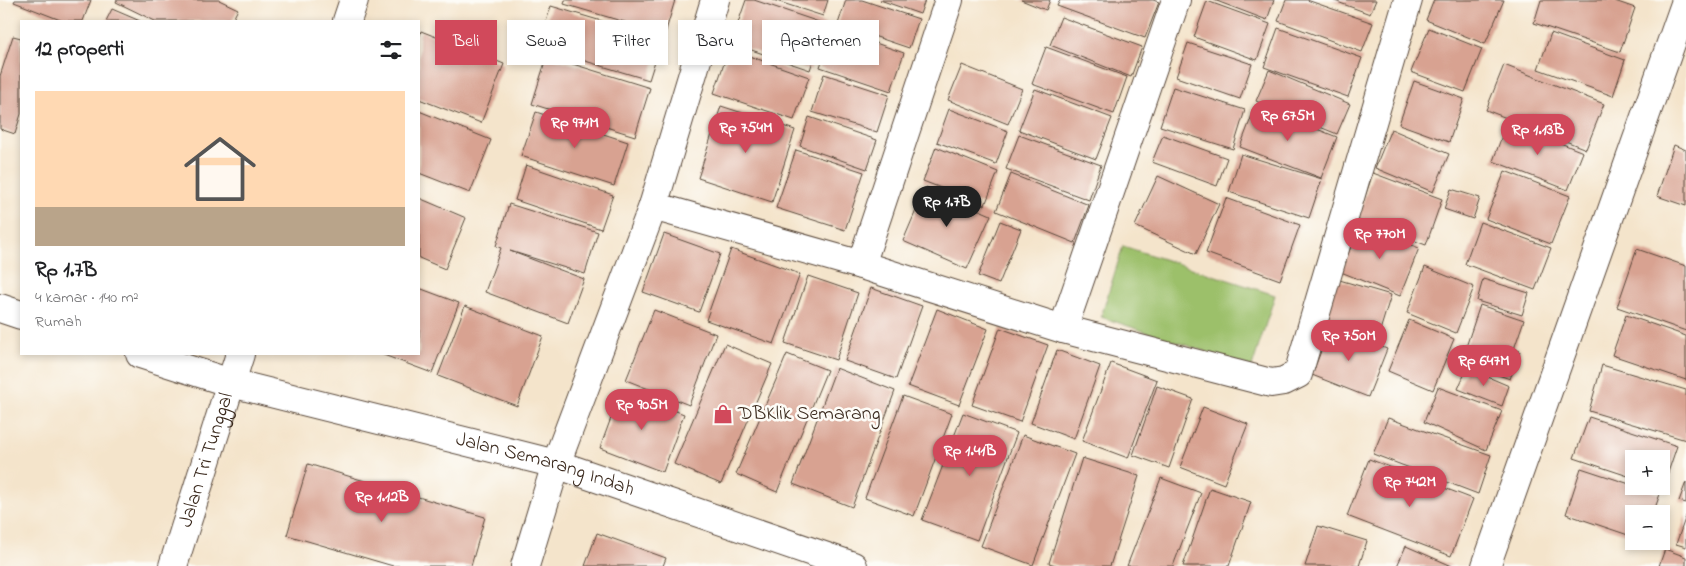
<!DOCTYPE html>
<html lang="id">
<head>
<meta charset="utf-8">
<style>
  :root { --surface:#fff; --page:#f2f2f2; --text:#202124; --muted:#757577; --line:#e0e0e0; --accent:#d1495b }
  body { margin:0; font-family:"Indie Flower",sans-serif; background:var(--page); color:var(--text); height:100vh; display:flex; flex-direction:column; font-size:19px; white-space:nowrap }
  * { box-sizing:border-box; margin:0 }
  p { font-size:16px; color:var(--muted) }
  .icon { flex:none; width:28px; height:28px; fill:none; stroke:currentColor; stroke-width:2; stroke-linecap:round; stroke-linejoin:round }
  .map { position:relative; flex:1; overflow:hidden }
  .panel { position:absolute; left:20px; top:20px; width:400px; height:335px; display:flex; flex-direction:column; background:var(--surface); border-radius:0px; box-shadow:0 2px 8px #0003 }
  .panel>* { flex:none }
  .guide { position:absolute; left:435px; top:20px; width:475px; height:45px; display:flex; gap:10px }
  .buttons { position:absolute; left:1625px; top:450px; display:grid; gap:10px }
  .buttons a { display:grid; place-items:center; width:45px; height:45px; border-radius:0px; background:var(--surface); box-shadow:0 2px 8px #0003; font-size:25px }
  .price { position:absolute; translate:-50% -42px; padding:0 11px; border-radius:18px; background:var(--accent); color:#fff; font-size:16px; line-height:32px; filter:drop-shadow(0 1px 2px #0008) }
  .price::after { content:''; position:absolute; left:50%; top:30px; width:15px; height:11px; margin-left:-8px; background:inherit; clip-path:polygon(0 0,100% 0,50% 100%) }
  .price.selected { background:#222; color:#fff }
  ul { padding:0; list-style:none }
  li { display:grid; align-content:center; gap:10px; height:265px; padding:0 15px }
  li+li { border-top:1px solid var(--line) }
  li span { display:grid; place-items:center; height:155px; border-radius:0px; color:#555 }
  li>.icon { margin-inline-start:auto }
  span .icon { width:90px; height:90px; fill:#fffc; stroke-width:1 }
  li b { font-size:21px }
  h2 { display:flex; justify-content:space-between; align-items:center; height:60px; padding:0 15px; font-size:21px }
  .tag { padding:0 18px; border-radius:0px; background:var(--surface); box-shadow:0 2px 8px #0003; font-size:18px; line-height:45px }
  .tag.selected { background:var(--accent); color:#fff }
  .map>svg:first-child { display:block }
</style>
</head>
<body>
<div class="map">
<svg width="1686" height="566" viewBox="0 0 1686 566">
  <rect width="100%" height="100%" fill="#fdfcf7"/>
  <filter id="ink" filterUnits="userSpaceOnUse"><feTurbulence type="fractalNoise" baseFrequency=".02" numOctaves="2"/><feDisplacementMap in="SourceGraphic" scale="10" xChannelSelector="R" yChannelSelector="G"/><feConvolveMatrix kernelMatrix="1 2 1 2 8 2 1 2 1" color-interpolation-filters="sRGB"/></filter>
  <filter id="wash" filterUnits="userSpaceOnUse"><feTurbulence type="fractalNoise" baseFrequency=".0096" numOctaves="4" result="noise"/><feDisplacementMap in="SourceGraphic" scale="20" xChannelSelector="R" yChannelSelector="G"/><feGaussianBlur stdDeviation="1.12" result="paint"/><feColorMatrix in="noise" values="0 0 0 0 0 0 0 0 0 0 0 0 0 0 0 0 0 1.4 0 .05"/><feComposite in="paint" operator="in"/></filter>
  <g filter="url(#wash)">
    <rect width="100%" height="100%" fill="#f4e4cb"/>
    <!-- green -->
    <path fill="#9cc06b" stroke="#6c7544" d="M1123,246L1275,295L1252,367L1101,317Z"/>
    <g id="blocks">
      <!-- building -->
      <path fill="#d8a291" d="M15,0H91L83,21H63L14,2Z
        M117,0H219L238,9L232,21H155L116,2Z
        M565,0H675L665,34L564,4Z
        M746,0H754L825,24L810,70L731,43Z
        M773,0H828L823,16Z
        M846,0H862L919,19L909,48L838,24Z
        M880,0H925L920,14Z
        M1021,0H1050L1046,10Z
        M1060,0H1153L1159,2L1145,38L1057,6Z
        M1214,0H1274L1267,20Z
        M1286,0H1307L1373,23L1362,52L1278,21Z
        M1332,0H1376L1370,14Z
        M1434,0H1504L1485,44L1426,20Z
        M1541,0H1612L1635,8L1620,52L1534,23Z
        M1207,1L1270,24L1257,60L1194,37Z
        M551,6L662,39L649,80L538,47Z
        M112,9L140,21H106Z
        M1061,17L1142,47L1131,77L1050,45Z
        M833,28L904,53L891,91L820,67Z
        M1278,28L1362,58L1348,97L1264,67Z
        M1429,28L1482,49L1465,92L1411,72Z
        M421,31L504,64L481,123L419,99V38Z
        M1551,33L1625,60L1613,96L1538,69Z
        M13,36L21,38V114L15,134L0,129V76Z
        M1188,43L1252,64L1240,99L1176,77Z
        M1046,47L1127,77L1114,114L1032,84Z
        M729,49L809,77L794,120L714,93Z
        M547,56L650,88L635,136L532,104Z
        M962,65L1022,89L1008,124L948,100Z
        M1504,65L1604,104L1586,149L1486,110Z
        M1269,70L1350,104L1337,134L1256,101Z
        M824,74L889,95L877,132L812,112Z
        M1414,81L1464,99L1449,142L1399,124Z
        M1173,87L1245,110L1233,149L1160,126Z
        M1035,89L1112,118L1096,159L1019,130Z
        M1256,105L1337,137L1321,178L1240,147Z
        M721,106L795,130L772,202L698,178Z
        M949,109L1008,131L996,164L937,142Z
        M419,111L491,140L470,193L419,173Z
        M536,112L628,142L614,186L521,156Z
        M809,117L877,140L867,169L800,146Z
        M1507,122L1583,152L1568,190L1493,161Z
        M1391,129L1449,154L1433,192L1375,168Z
        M1019,135L1101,165L1089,200L1006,169Z
        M1163,135L1227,158L1217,186L1152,162Z
        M1674,145L1686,150V206L1657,196Z
        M936,147L998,172L985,205L923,181Z
        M796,150L864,172L845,230L776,208Z
        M1241,154L1322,179L1309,218L1229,192Z
        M526,165L613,195L601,229L515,200Z
        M1505,171L1570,196L1551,244L1486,219Z
        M1373,173L1442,199L1426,245L1357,220Z
        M1011,174L1089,205L1075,243L996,211Z
        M1158,176L1219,204L1196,254L1135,226Z
        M926,187L991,215L967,269L903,241Z
        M1451,189L1480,198L1473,219L1444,209Z
        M419,198L466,218L445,269L419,258Z
        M1226,198L1300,225L1280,280L1206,253Z
        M509,204L598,232L585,274L510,251L584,279L568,323L485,292L501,248L496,246Z
        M1000,221L1021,229L999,284L978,276Z
        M1480,222L1551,248L1535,290L1465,264Z
        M1360,224L1419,248L1400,296L1341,272Z
        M664,234L720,254L699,312L643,292Z
        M731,249L800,274L774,344L706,320Z
        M1637,249L1686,266V331L1617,307Z
        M1425,267L1474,287L1456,333L1407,313Z
        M808,276L858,293L836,360L785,343Z
        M1336,279L1391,295L1378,337L1324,320Z
        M1483,279L1529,293L1522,315L1477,301Z
        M419,288L459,303L432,373L381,354H419Z
        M871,288L922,306L896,379L845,361Z
        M1480,305L1524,320L1514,349L1520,351L1510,379L1461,362Z
        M465,306L543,336L517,406L438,376Z
        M937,309L988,329L959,405L908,386Z
        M654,310L716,334L689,405L626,380Z
        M1626,315L1686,336V380L1612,355Z
        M1409,320L1454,339L1433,390L1388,371Z
        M1330,327L1387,349L1368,397L1312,375Z
        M1000,328L1048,345L1020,422L972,405Z
        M725,344L772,364L721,484L674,464Z
        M1057,350L1100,366L1074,439L1031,423Z
        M787,354L827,370L777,492L736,474Z
        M1111,363L1157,380L1128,458L1082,441Z
        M1602,365L1686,390V440L1589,411Z
        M836,368L895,391L852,507L793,484Z
        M1467,368L1509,386L1502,406L1458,389Z
        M1157,386L1193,399L1169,468L1133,455Z
        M1438,387L1502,411L1486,450L1424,422Z
        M621,391L684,414L663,472L600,448Z
        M903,396L952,414L914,516L865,498Z
        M1203,407L1248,424L1224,484L1180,467Z
        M963,413L1017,433L977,540L922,520Z
        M1589,417L1677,446L1662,490L1661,459H1634V478L1574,458Z
        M1388,418L1491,455L1478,494L1373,454Z
        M1023,435L1075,454L1033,565L981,546Z
        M1082,458L1139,476L1110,566H1059L1049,563Z
        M1369,459L1473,499L1451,556L1347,516Z
        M308,464L485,517L471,566H393L287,535Z
        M1581,468L1660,494L1653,514H1634V537L1566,514Z
        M1161,478L1201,493L1173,566H1127Z
        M1686,482V503L1679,501Z
        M1210,488L1251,502L1229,566H1183Z
        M1686,516V547L1676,544Z
        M1318,526L1367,541L1359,566H1305Z
        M597,533L666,558L663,566H585Z
        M1406,546L1452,566H1397Z
        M1665,549L1686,557V566H1659Z"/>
    </g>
  </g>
  <g filter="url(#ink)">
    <use href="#blocks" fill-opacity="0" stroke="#574638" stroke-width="1"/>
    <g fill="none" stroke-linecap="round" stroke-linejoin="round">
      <defs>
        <g id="minor">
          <path d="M347,21L354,0"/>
          <path d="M653,206L861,265L1063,329L1271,383L1284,381L1298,374L1408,0"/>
          <path d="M861,265L949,0"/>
          <path d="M0,308L21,315"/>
          <path d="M1063,329L1176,0"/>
          <path id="s1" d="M140,354L231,383L556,464L853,566"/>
          <path id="s2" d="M173,566L240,354"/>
          <path d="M525,566L556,464L653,206L715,0"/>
          <path d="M1486,566L1686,1"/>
        </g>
      </defs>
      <!-- minor casing -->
      <use href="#minor" stroke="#574638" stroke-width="30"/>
      <!-- minor -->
      <use href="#minor" stroke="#fff" stroke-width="28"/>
    </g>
  </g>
  <!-- icons -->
  <defs>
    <symbol id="shop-bare" viewBox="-9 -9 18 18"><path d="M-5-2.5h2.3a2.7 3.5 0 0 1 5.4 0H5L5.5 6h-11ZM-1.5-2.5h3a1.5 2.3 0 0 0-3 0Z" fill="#d1495b" stroke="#fdfcf7" stroke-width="2.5" paint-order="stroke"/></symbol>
  </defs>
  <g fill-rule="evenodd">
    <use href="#shop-bare" x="709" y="400" width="28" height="28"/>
  </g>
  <g text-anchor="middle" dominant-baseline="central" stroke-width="5" stroke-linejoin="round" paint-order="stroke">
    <!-- poi labels -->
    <g font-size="20" fill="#3b2a1e" stroke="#fdfcf7" text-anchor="start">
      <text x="738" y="414">DBKlik Semarang</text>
    </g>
    <!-- street labels -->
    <g font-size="20" fill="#3b2a1e" stroke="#fdfcf7">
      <text stroke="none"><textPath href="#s2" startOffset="111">Jalan Tri Tunggal</textPath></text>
      <text stroke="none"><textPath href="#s1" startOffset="420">Jalan Semarang Indah</textPath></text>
    </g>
  </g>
</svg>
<div class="buttons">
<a>+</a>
<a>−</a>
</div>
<b class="price" style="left:1288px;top:142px">Rp 675M</b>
<b class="price" style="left:575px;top:149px">Rp 971M</b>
<b class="price" style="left:746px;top:154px">Rp 754M</b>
<b class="price" style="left:1538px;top:156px">Rp 1.13B</b>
<b class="price selected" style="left:947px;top:228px">Rp 1.7B</b>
<b class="price" style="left:1380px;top:260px">Rp 770M</b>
<b class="price" style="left:1349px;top:362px">Rp 750M</b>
<b class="price" style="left:1484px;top:387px">Rp 647M</b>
<b class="price" style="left:642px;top:431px">Rp 905M</b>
<b class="price" style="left:970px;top:477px">Rp 1.41B</b>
<b class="price" style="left:1410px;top:508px">Rp 742M</b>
<b class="price" style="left:382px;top:523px">Rp 1.12B</b>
<div class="guide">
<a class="tag selected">Beli</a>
<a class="tag">Sewa</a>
<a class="tag">Filter</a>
<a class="tag">Baru</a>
<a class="tag">Apartemen</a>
</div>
<section class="panel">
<h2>12 properti<svg class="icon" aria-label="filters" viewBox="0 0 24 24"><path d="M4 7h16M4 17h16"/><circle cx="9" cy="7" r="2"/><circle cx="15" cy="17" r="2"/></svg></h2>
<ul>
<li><span style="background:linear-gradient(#ffd9b3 75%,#b9a48a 0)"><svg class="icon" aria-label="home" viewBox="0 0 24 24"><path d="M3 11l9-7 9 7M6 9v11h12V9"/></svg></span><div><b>Rp 1.7B</b><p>4 kamar · 140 m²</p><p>Rumah</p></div></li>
</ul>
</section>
</div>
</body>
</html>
